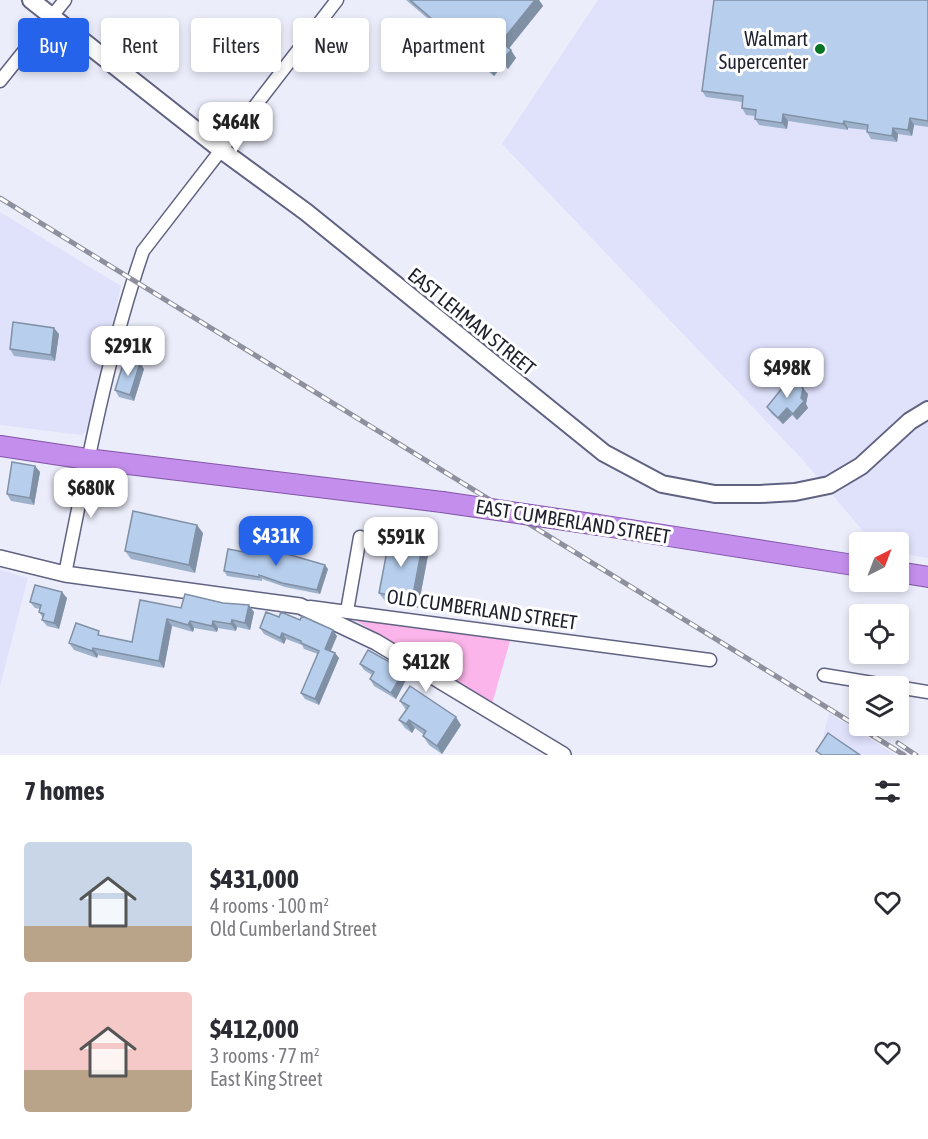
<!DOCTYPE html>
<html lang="en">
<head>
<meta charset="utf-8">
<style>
  :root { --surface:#fff; --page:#f7f7f7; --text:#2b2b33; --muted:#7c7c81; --accent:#2563eb }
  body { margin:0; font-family:"Asap Condensed",sans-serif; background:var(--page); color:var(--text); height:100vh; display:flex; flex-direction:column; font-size:22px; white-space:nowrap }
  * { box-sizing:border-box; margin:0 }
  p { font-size:20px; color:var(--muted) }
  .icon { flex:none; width:33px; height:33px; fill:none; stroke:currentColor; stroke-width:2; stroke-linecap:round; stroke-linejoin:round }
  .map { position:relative; height:755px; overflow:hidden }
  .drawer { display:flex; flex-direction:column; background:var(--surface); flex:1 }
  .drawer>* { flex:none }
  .top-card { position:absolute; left:18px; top:18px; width:600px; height:54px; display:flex; gap:12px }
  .needle { width:39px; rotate:42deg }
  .controls { position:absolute; left:849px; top:532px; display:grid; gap:12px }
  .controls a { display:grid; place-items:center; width:60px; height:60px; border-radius:6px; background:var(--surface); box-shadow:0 3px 9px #0003; font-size:30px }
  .price { position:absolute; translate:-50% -51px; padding:0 14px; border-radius:12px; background:#fff; color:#222; font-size:20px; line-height:39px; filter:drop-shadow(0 2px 3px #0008) }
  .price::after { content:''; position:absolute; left:50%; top:36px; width:18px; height:14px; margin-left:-9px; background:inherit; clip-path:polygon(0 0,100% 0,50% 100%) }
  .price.on { background:var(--accent); color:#fff }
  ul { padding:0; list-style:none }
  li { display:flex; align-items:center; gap:18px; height:150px; padding:0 24px }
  li span { display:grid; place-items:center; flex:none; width:168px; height:120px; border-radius:6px; color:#555 }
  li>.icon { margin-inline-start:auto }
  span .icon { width:72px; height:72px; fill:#fffc; stroke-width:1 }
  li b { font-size:26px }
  h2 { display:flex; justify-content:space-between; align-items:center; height:72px; padding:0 24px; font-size:26px }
  .pill { padding:0 21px; border-radius:6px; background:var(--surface); box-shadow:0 3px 9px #0003; font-size:21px; line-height:54px }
  .pill.on { background:var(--accent); color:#fff }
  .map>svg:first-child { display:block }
</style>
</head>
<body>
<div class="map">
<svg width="928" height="755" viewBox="0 0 928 755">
  <rect width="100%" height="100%" fill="#ebedfb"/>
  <!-- built -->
  <path fill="#e0e2fc" d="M598,0H928V558L899,553L898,543H873L803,460L502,144Z
    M0,212L121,286L91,420L88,429L82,435L0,425Z
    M0,570L28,578L0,686Z
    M829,713L896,755H819Z"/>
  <!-- green -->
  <path fill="#fcb5ea" d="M350,617L510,641L492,704Z"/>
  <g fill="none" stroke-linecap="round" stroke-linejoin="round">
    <defs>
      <path id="minor" d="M0,81L65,0
        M65,574C87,465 107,356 143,251L337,0
        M310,607L710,660
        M347,611L360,537
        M824,675L928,692"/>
      <path id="tertiary" d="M0,558L65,574L300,606L376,642L563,755"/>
      <path id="secondary" d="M31,0L220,149L306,212L604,453L662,484L715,494H760L795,492L829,485L861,466L910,421L928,410"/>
      <path id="trunk" d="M0,446L87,459L442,502
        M599,525L860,566
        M898,572L928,577"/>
    </defs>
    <!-- minor casing -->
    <use href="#minor" stroke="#606281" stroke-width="15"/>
    <!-- tertiary casing -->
    <use href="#tertiary" stroke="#606281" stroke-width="18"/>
    <!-- secondary casing -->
    <use href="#secondary" stroke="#606281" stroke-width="20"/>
    <!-- trunk casing -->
    <use href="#trunk" stroke="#8155a7" stroke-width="22"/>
    <!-- minor -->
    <use href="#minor" stroke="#fff" stroke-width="12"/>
    <!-- tertiary -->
    <use href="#tertiary" stroke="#fff" stroke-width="15"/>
    <!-- secondary -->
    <use href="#secondary" stroke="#fff" stroke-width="16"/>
    <!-- trunk -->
    <use href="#trunk" stroke="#c48eec" stroke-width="20"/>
    <defs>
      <path id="rail" d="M0,198L904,755
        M898,743L916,755"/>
    </defs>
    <!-- rail casing -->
    <use href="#rail" stroke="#8f909e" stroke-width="5"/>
    <!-- rail -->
    <use href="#rail" stroke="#fff" stroke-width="3" stroke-dasharray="9" stroke-linecap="butt"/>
    <defs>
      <path id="trunk-bridge" d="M442,502L599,525"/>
    </defs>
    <!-- trunk-bridge casing -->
    <use href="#trunk-bridge" stroke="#8155a7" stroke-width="22" stroke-linecap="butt"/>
    <!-- trunk-bridge -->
    <use href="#trunk-bridge" stroke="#c48eec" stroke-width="20"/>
  </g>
  <!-- wall -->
  <path fill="#9db1cb" d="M406,0H539L543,6L508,48L516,58L508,69L503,65L494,76L467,55L461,46L463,44L448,31L446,34Z
    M928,0V127L914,125L912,136L898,134L897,142L871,139L867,132V130L848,128V130L788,121L787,129L759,125L755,119V116L746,115L742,108V102L706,97L702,91Z
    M59,334L55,361L14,356L10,349Z
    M140,363L144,369L134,401L119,397L115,390Z
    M808,394L806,404L808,408L797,420L792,415L783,424L772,414L767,407Z
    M35,466L40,472L34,505L11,501L7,494Z
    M203,533L195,573L131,559L125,551Z
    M429,550L418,608L385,601L379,593Z
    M328,569L320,594L285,587L262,579V581L227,576L224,571Z
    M67,598L59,629L47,626L42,620L43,618L39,612L40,609L35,608L30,602Z
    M181,608L254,612L250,630L237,627L236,631L218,628L217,632L194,628L193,632L172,626L164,668L98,655L97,658L74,650L69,643L103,636L132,642Z
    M279,617L337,636L331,651L335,653L339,658L319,705L305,699L301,693L318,654L304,649L302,645L286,639L284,644L264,634L260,628Z
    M360,664L404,670L408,676L396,699L374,686L370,679L372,675L364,670Z
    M400,701L461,725L442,754L429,745L423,736L424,735L415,728L412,733L405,728L399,720L406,710Z"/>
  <!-- shaded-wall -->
  <path fill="#8090a5" d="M535,0H539L543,6L507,51L501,42Z
    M442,23L448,31L446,34L440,26Z
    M511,50L516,58L508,69L502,60Z
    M497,56L503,65L494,76L488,68Z
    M783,114L788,121L787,129L782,123Z
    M910,118L914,125L912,136L908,130Z
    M844,121L848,128V130L843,124Z
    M893,128L898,134L897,142L892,136Z
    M54,328L59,334L55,361L51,355Z
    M140,363L144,369L134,401L130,395Z
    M803,388L808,394L806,404L808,408L797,420L793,414L801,398Z
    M787,408L792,415L783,424L778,418Z
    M35,466L40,472L34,505L30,498Z
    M197,525L203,533L195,573L189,565Z
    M423,542L429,550L418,608L412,600Z
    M325,565L328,569L320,594L317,590Z
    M62,592L67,598L59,629L54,623Z
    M249,605L254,612L250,630L245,623Z
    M167,619L172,626L164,668L159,661Z
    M232,620L237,627L236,631L231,624Z
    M190,621L194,628L193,632L188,625Z
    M213,621L218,628L217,632L212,626Z
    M333,630L337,636L329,654L325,649Z
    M282,633L286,639L284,644L280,638Z
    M93,648L98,655L97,658L92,651Z
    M335,653L339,658L319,705L315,699Z
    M404,670L408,676L396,699L391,693Z
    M456,717L461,725L442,754L437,746Z
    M409,720L415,728L412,733L406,724Z"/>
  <!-- building -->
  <path fill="#b7ceec" stroke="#8090a5" stroke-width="1.5" d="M410,0H535L501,42L511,50L502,60L497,56L488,68L461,46L465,42L442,23L440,26Z
    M714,0H928V121L910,118L908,130L893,128L892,136L867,132L868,125L844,121L843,124L783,114L782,123L755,119L756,110L742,108L743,96L702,91Z
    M13,322L54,328L51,355L10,349Z
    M125,358L140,363L130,395L115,390Z
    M791,377L803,388L801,398L804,401L793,414L787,408L778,418L767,407Z
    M12,462L35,466L30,498L7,494Z
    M133,511L197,525L189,565L125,551Z
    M390,535L423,542L412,600L379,593Z
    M228,549L249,553L250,549L269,553L270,549L325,565L317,590L282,583L259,575V577L224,571Z
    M35,585L62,592L54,623L42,620L44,614L39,612L41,605L30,602Z
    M185,594L223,603L249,605L245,623L232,620L231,624L213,621L212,626L190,621L188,625L167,619L159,661L93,648L92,651L69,643L76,623L99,631L98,635L132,642L140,600L181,608Z
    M266,612L279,617L281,612L300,620L302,616L333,630L325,649L335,653L315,699L301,693L319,651L301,643V641L282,633L280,638L260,628Z
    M368,650L404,670L391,693L370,679L374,672L360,664Z
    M410,686L456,717L437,746L423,736L426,731L409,720L406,724L399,720L409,706L400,701Z
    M828,733L860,755H822L816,751Z"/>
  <!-- markers -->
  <circle fill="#077426" stroke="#fff" stroke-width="2" cx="820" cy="49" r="6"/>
  <g text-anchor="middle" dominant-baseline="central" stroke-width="6" stroke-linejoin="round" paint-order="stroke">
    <!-- poi labels -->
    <g font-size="20" fill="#1f202d" stroke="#fff" text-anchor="end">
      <text x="808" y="38">Walmart<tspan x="808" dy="23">Supercenter</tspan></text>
    </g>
    <!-- street labels -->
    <g font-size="20" fill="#1f202d" stroke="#fff">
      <text transform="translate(472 321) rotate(39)">EAST LEHMAN STREET</text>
      <text transform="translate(573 521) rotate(9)">EAST CUMBERLAND STREET</text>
      <text transform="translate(482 609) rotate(8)">OLD CUMBERLAND STREET</text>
    </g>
  </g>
</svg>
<div class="controls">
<a><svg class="needle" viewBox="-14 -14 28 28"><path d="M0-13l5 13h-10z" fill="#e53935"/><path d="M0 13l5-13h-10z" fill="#7c7c81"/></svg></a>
<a><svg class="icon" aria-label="locate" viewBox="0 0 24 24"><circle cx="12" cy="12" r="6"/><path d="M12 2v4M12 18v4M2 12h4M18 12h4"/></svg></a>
<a><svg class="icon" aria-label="layers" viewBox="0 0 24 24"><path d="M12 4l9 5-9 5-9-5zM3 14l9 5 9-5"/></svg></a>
</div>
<b class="price" style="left:236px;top:153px">$464K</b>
<b class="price" style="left:128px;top:377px">$291K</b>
<b class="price" style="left:787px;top:399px">$498K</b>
<b class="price" style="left:91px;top:519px">$680K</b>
<b class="price on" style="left:276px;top:567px">$431K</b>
<b class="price" style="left:401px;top:568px">$591K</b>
<b class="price" style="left:426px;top:693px">$412K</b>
<div class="top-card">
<a class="pill on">Buy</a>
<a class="pill">Rent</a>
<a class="pill">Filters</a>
<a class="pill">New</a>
<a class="pill">Apartment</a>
</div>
</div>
<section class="drawer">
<h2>7 homes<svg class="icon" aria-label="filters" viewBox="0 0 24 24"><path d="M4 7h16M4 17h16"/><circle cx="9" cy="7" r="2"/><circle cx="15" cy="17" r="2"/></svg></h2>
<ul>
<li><span style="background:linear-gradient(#c9d6e8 70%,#b9a48a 0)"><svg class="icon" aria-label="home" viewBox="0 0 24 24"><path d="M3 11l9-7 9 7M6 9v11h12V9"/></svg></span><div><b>$431,000</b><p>4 rooms · 100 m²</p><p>Old Cumberland Street</p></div><svg class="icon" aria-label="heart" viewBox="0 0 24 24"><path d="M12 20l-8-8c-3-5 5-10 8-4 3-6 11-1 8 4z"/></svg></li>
<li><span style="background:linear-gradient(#f6c9c9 65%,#b9a48a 0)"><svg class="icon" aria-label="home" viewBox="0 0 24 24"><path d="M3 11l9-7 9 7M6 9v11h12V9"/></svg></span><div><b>$412,000</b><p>3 rooms · 77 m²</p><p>East King Street</p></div><svg class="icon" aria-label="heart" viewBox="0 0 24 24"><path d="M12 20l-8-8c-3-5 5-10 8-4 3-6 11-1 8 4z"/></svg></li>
</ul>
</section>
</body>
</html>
